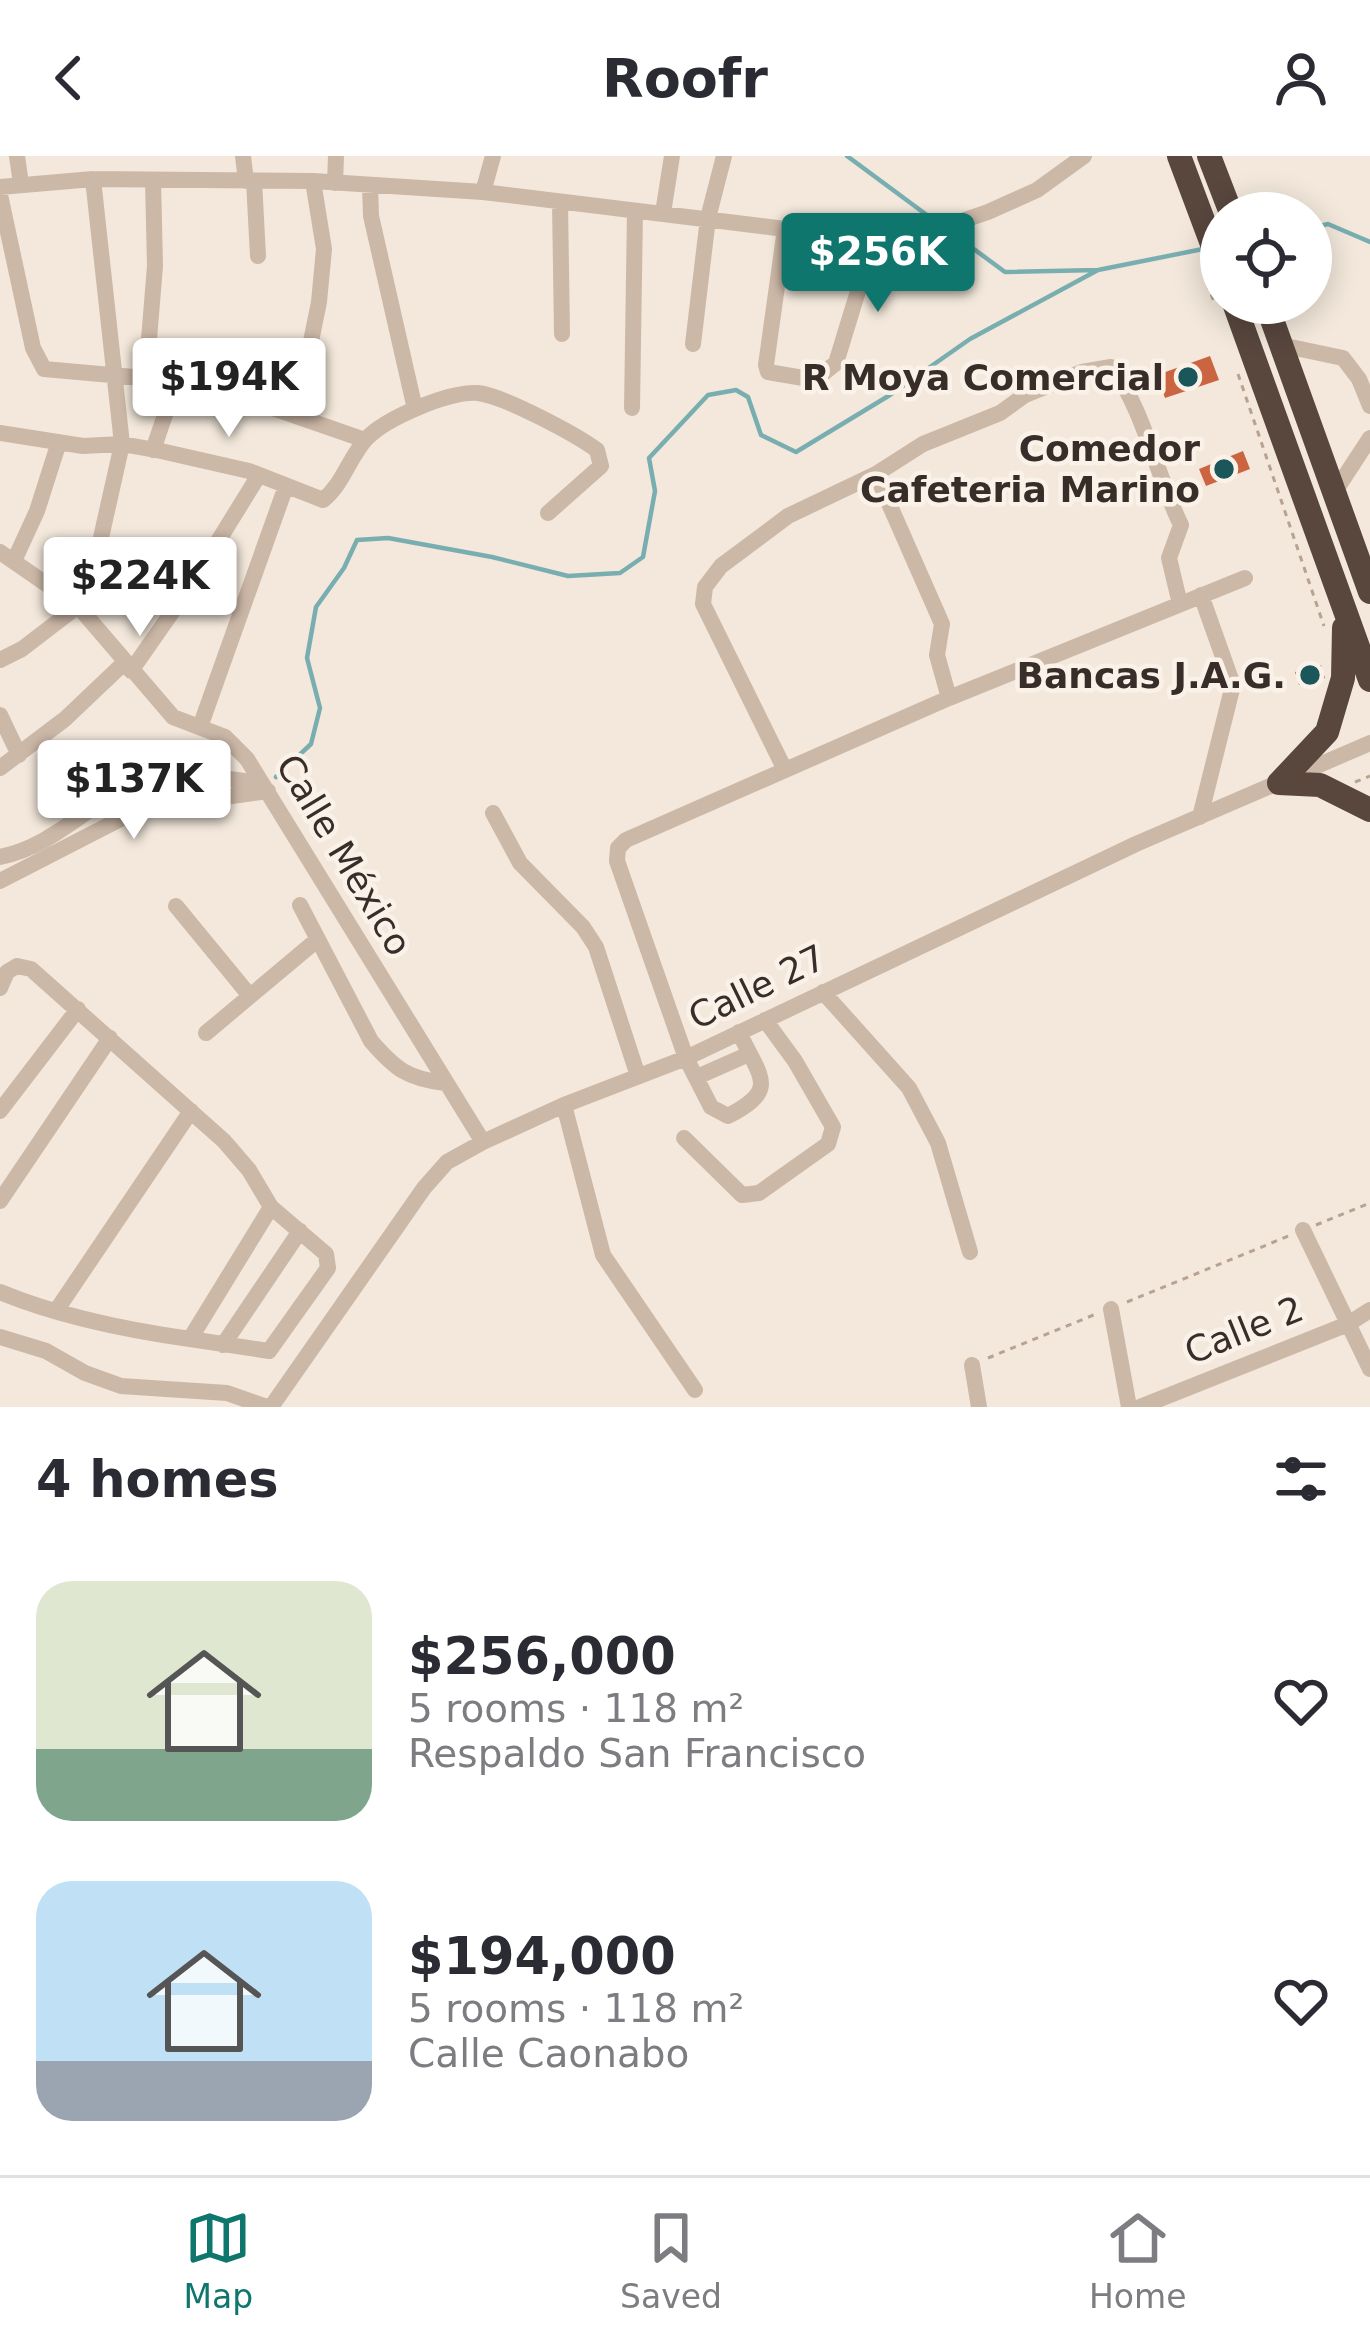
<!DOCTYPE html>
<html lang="en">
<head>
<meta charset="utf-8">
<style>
  :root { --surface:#fff; --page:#f2f2f3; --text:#2b2b33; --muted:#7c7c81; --line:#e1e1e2; --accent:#0f766e }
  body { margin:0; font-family:"DejaVu Sans",sans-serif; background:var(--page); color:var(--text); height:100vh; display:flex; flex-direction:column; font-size:45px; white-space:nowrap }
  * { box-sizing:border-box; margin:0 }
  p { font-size:39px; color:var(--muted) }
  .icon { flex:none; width:66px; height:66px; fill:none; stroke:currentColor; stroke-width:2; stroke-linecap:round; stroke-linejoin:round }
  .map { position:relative; height:1251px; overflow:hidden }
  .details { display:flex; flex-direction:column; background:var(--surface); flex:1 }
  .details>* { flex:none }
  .controls { position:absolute; left:1200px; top:36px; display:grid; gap:24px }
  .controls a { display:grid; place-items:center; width:132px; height:132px; border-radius:50%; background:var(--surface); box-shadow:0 6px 30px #0003; font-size:60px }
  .price { position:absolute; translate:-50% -102px; padding:0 27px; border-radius:12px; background:#fff; color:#222; font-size:39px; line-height:78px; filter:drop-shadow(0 3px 6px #0008) }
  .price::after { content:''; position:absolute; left:50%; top:72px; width:36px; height:27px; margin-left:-18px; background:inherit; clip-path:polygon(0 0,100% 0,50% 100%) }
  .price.active { background:var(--accent); color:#fff }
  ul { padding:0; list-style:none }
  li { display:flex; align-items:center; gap:36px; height:300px; padding:0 36px }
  li span { display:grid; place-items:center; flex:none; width:336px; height:240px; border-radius:36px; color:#555 }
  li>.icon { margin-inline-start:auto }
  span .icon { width:144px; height:144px; fill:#fffc; stroke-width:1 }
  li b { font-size:51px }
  h2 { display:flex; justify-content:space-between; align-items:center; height:144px; padding:0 36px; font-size:51px }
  header { display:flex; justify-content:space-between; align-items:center; height:156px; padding:0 36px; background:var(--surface); font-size:54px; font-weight:600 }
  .tabs { display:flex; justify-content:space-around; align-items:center; height:168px; border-top:3px solid var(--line); background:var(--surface); font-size:33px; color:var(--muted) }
  .tabs a { display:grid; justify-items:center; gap:6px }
  .tabs .active { color:var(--accent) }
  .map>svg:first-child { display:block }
</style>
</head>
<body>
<header><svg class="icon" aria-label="back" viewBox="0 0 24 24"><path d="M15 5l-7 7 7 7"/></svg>Roofr<svg class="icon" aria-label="person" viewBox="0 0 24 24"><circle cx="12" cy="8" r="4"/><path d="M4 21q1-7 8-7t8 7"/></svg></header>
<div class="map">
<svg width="1370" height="1251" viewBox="0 0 1370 1251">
  <rect width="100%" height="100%" fill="#f3e8db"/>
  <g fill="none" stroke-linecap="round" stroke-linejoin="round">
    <!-- stream -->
    <path stroke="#79aeb1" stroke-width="4.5" d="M847,0L939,68
      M1311,72L1328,68L1370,86
      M948,74L1005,116L1098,114L1203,93
      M276,621L311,588L320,552L307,502L316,451L344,412L357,384L388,382L492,401L568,420L620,417L643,401L655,335L649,302L708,239L736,234L748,241L761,279L796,296L890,239L970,183L1098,114
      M122,626L135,613L147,616"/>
  </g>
  <!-- building -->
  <path fill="#cb6541" d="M1210,200L1219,224L1165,242L1157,219Z
    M1243,295L1250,313L1206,330L1199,313Z
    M1321,509L1325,522L1299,529L1295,516Z"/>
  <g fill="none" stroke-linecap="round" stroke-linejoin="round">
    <!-- path -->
    <path stroke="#b8a291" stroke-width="3" stroke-dasharray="6 6" stroke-linecap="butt" d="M1207,127L1214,146
      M1238,218L1324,470
      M1355,626L1370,620
      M1316,1069L1370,1047
      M1127,1146L1291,1079
      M988,1202L1096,1158"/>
    <!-- minor -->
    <path stroke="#ccb8a7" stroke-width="16" d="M17,0L21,28
      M243,0L246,25
      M254,25L258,100
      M335,27L336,0
      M370,29L371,60L415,253
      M0,31L93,23L313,25L483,36L785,73L840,84L870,96L988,56L1037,34L1084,0
      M483,36L493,0
      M0,39L33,192L44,213L201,227L365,284
      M560,47L562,178
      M663,57L672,0
      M785,73L766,209L768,216L815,224L836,207L870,96
      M693,188L708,62L724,0
      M1281,189L1343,202L1359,223L1370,250
      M146,220L155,110L153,24
      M632,252L635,55
      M296,259L319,146L324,93L313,25
      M0,277L83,290L122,288L161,295L249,315L323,344C343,328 349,302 366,283C386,262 449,235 478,237C504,240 575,278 597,294L601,310L548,357
      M153,294L177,224
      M876,318L942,468L937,499L949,542
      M1334,337L1370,282
      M0,396L78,450L173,561L225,581L247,603L483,986
      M14,405L37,355L59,286
      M0,504L22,493L78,450L96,404L122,288L93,23
      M131,515L191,429L259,319
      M0,559L19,599
      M200,571L286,330
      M0,612L65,563L125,506
      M785,614L703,448L705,431L721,410L788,360L876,318L923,288L1000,257L1025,239L1082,216L1111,211C1143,250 1157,321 1181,369L1169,402L1180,448
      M493,657L520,707L583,771L596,791L638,920
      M1200,661L1233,529L1201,439
      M0,701C60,689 96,637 148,624C184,614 224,623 260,627
      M0,725L140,653L268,635
      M300,749L371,885C395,913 408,923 445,927
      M176,750L250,840
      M0,832L7,816L17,810L31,813L224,985L249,1014L271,1051
      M823,836L909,932L938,987L970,1096
      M739,876C760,922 780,933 728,960L711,951L686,902L617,705L618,692L626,684L949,542L1245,422
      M206,877L317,784
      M697,921L749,898
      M564,949L603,1099L695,1234
      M0,955L78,853
      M684,982L742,1039L759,1037L828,988L833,971L795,905L765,864
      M0,1045L110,882
      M271,1051L326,1098L328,1112L269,1195L190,1183Z
      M1303,1074L1370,1213
      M0,1136C60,1161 126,1174 190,1183
      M1111,1153L1129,1251
      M56,1155L191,955
      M0,1181L46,1195L85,1217L121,1230L227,1237L267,1251
      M223,1189L300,1075
      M972,1209L979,1251
      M271,1251L424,1032L447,1006L483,986L564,949L686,902L1136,688L1370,587
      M1140,1251L1348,1168L1370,1154"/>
    <!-- highway -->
    <path stroke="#59473e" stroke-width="24" d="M1179,0L1221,112
      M1209,0L1231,57
      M1234,147L1370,524
      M1266,147L1370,436
      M1279,627L1327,576L1343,522L1344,472
      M1279,627L1320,629L1370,654"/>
  </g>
  <!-- markers -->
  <g fill="#1b565b" stroke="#faf2e8" stroke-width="4.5">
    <circle cx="1188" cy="221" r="12"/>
    <circle cx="1224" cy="313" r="12"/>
    <circle cx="1310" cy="519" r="12"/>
  </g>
  <g text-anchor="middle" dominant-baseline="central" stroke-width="9" stroke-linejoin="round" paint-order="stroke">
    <!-- poi labels -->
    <g font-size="36" font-weight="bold" fill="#382d28" stroke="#faf2e8" text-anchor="end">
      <text x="1164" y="221">R Moya Comercial</text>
      <text x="1200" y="292">Comedor<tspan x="1200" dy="41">Cafeteria Marino</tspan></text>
      <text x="1286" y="519">Bancas J.A.G.</text>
    </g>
    <!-- street labels -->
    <g font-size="36" fill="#382d28" stroke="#faf2e8">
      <text transform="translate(344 699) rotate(59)">Calle México</text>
      <text transform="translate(757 831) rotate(-26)">Calle 27</text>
      <text transform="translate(1244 1174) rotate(-22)">Calle 2</text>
    </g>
  </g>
</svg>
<div class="controls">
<a><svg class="icon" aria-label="locate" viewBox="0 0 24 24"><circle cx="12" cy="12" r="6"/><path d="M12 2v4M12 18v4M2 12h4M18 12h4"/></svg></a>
</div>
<b class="price active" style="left:878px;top:159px">$256K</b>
<b class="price" style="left:229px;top:284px">$194K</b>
<b class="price" style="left:140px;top:483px">$224K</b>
<b class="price" style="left:134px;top:686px">$137K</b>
</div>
<section class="details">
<h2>4 homes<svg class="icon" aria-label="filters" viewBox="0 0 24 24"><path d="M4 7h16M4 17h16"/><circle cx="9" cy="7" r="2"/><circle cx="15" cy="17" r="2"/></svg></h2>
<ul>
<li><span style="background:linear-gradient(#dfe7d0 70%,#7fa58c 0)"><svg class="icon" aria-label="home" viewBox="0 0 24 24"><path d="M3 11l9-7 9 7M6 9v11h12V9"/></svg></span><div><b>$256,000</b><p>5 rooms · 118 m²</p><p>Respaldo San Francisco</p></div><svg class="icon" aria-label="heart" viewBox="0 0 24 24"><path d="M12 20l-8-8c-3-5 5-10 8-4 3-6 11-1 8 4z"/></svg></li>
<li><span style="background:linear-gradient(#bfe0f5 75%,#9aa5b1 0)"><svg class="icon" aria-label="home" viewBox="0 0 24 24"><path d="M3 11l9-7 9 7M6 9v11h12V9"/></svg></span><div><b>$194,000</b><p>5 rooms · 118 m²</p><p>Calle Caonabo</p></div><svg class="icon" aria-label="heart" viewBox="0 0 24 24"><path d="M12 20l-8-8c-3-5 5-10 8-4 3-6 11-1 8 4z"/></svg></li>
</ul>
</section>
<nav class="tabs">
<a class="active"><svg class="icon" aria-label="map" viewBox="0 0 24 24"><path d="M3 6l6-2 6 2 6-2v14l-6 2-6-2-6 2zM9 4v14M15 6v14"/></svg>Map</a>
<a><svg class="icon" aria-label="saved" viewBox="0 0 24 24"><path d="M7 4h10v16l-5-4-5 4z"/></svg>Saved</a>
<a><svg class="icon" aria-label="home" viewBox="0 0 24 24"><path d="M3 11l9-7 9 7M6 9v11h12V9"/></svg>Home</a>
</nav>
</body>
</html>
